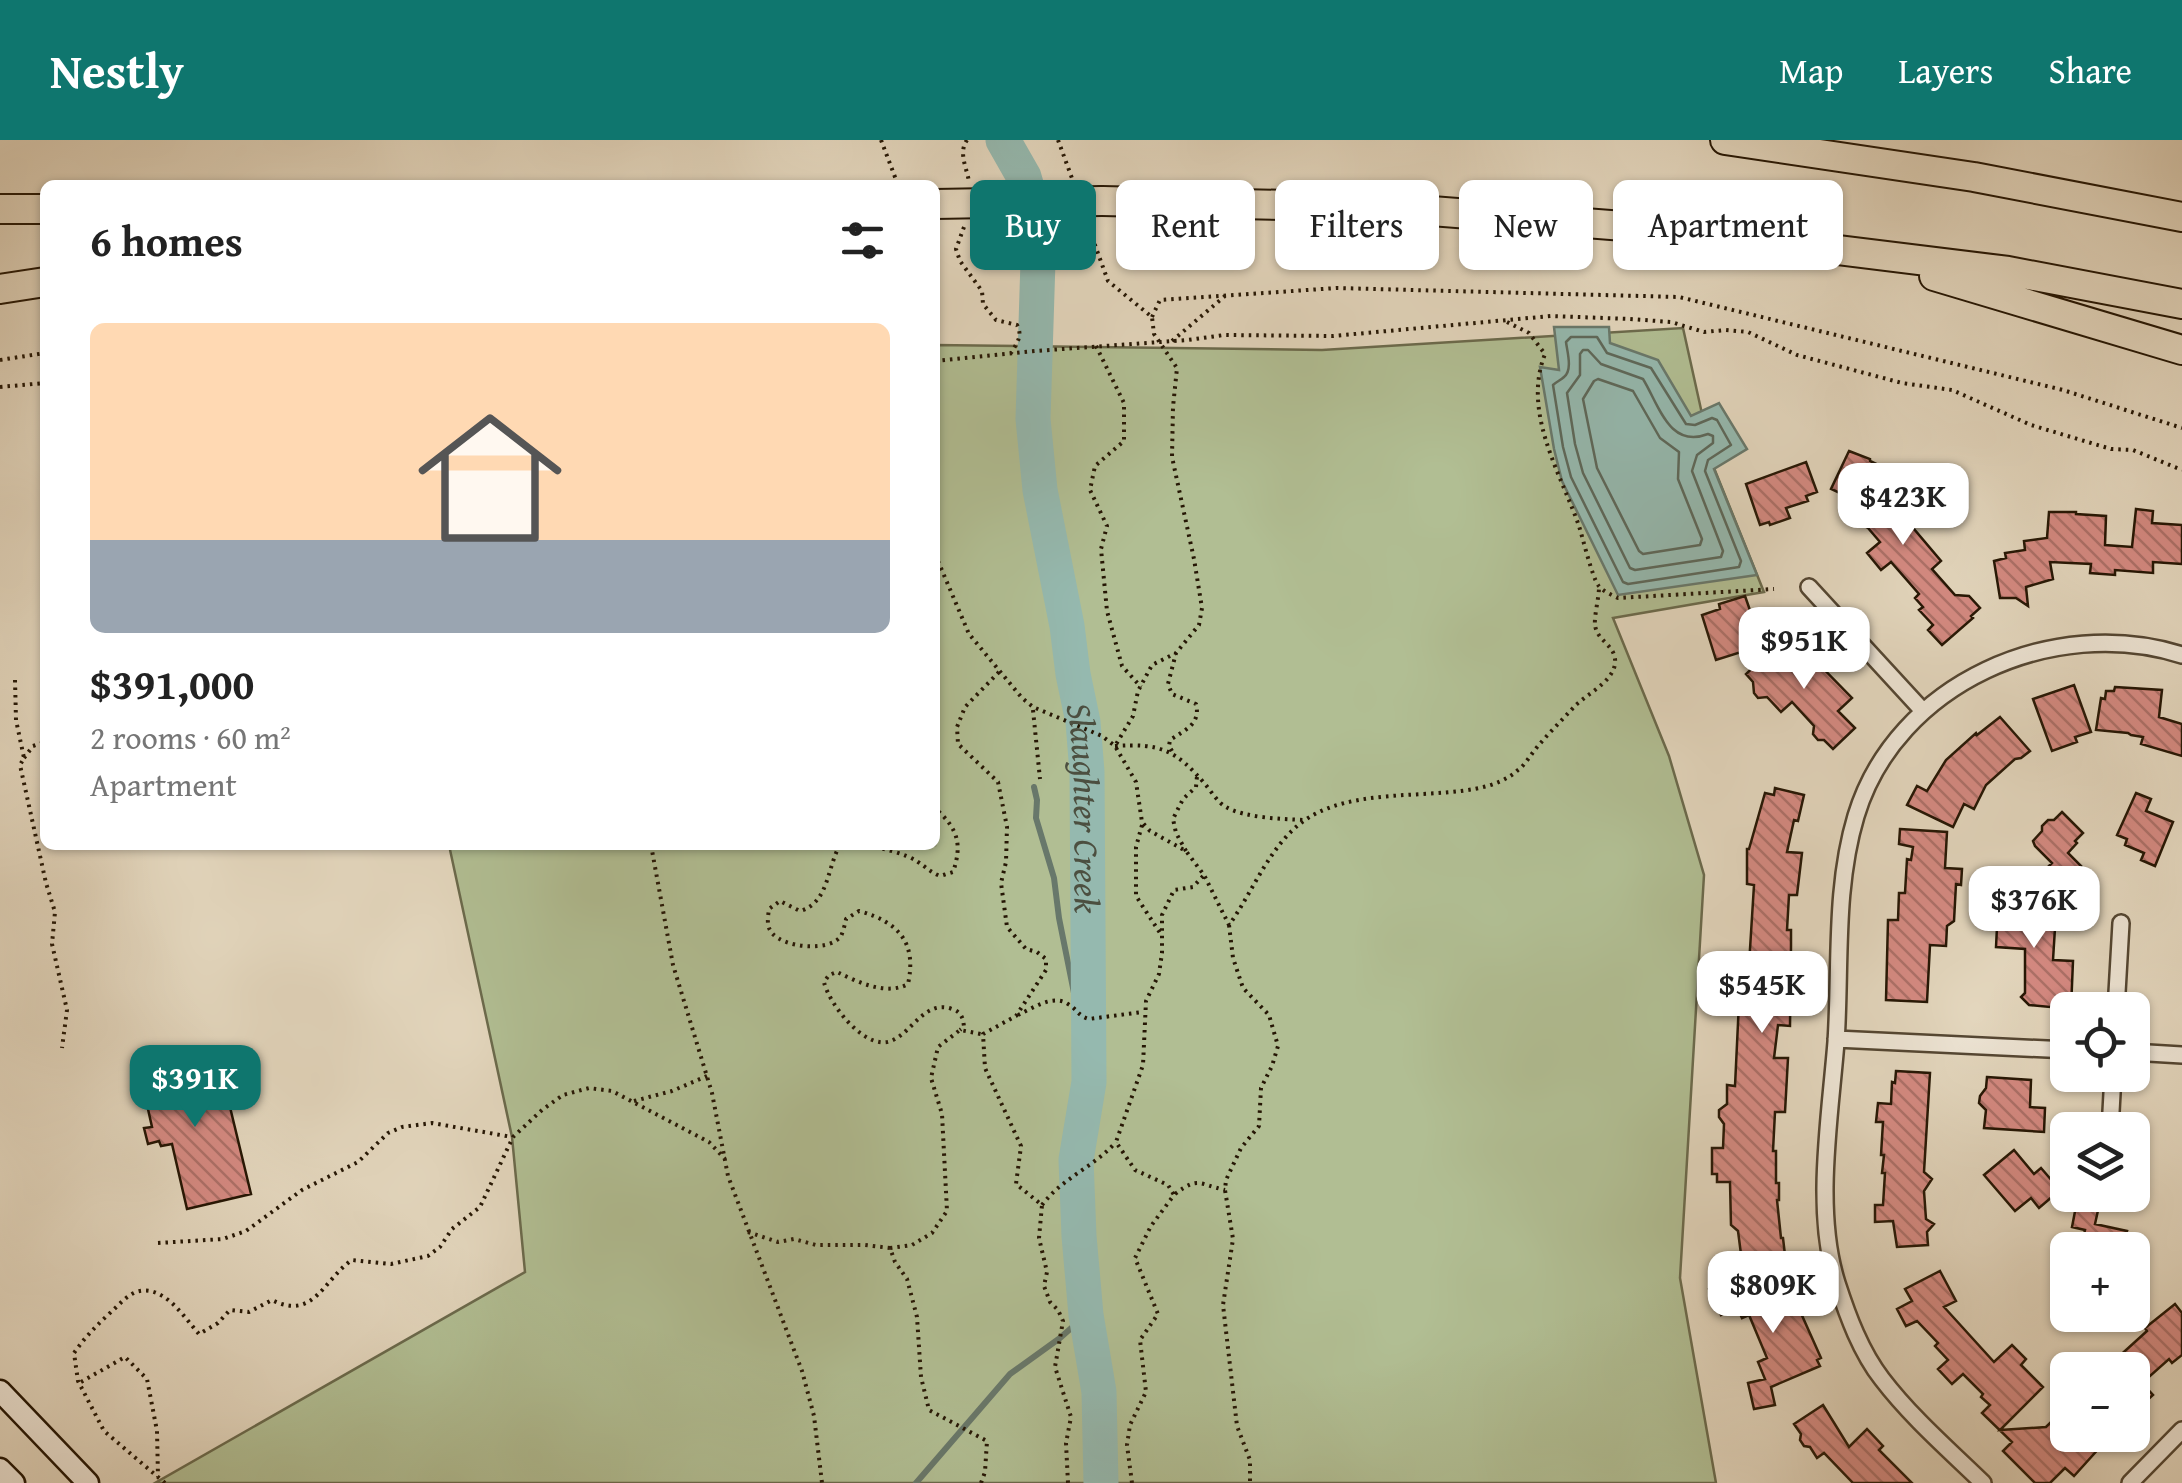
<!DOCTYPE html>
<html lang="en">
<head>
<meta charset="utf-8">
<style>
  :root { --surface:#fff; --page:#f2f2f2; --text:#222; --muted:#767676; --line:#e0e0e0; --accent:#0f766e }
  body { margin:0; font-family:"Gentium Book Plus",serif; background:var(--page); color:var(--text); height:100vh; display:flex; flex-direction:column; font-size:38px; white-space:nowrap }
  * { box-sizing:border-box; margin:0 }
  p { font-size:32px; color:var(--muted) }
  .icon { flex:none; width:55px; height:55px; fill:none; stroke:currentColor; stroke-width:2; stroke-linecap:round; stroke-linejoin:round }
  .map { position:relative; flex:1; overflow:hidden }
  .panel { position:absolute; left:40px; top:40px; width:900px; height:670px; display:flex; flex-direction:column; background:var(--surface); border-radius:15px; box-shadow:0 2px 8px #0004 }
  .panel>* { flex:none }
  .banner { position:absolute; left:970px; top:40px; width:950px; height:90px; display:flex; gap:20px }
  .controls { position:absolute; left:2050px; top:852px; display:grid; gap:20px }
  .controls a { display:grid; place-items:center; width:100px; height:100px; border-radius:15px; background:var(--surface); box-shadow:0 2px 8px #0004; font-size:50px }
  .price { position:absolute; translate:-50% -85px; padding:0 22px; border-radius:20px; background:#fff; color:#222; font-size:32px; line-height:65px; filter:drop-shadow(0 2px 5px #0008) }
  .price::after { content:''; position:absolute; left:50%; top:60px; width:30px; height:22px; margin-left:-15px; background:inherit; clip-path:polygon(0 0,100% 0,50% 100%) }
  .price.active { background:var(--accent); color:#fff }
  ul { padding:0; list-style:none }
  li { display:grid; align-content:center; gap:20px; height:530px; padding:0 50px }
  li+li { border-top:2px solid var(--line) }
  li span { display:grid; place-items:center; height:310px; border-radius:15px; color:#555 }
  li>.icon { margin-inline-start:auto }
  span .icon { width:180px; height:180px; fill:#fffc; stroke-width:1 }
  li b { font-size:42px }
  h2 { display:flex; justify-content:space-between; align-items:center; height:120px; padding:0 50px; font-size:42px }
  .pill { padding:0 35px; border-radius:15px; background:var(--surface); box-shadow:0 2px 8px #0004; font-size:35px; line-height:90px }
  .pill.active { background:var(--accent); color:#fff }
  header { display:flex; align-items:center; gap:60px; box-sizing:border-box; height:140px; padding:0 50px; background:var(--accent); color:#fff }
  header strong { font-size:48px }
  nav { display:flex; gap:55px; margin-inline-start:auto; font-size:35px }
  .map>svg:first-child { display:block }
</style>
</head>
<body>
<header>
<strong>Nestly</strong>
<nav><a>Map</a><a>Layers</a><a>Share</a></nav>
</header>
<div class="map">
<svg width="2182" height="1343" viewBox="0 0 2182 1343">
  <defs>
    <pattern id="building-back-hatch" width="6" height="6" patternUnits="userSpaceOnUse" patternTransform="scale(2.5)"><rect width="6" height="6" fill="#d58a82"/><path d="M-1 5l2 2M0 0l6 6M5-1l2 2" fill="none" stroke="#ad7068"/></pattern>
  </defs>
  <rect width="100%" height="100%" fill="#e3d6bd"/>
  <filter id="stains"><feTurbulence type="fractalNoise" baseFrequency=".002" numOctaves="4"/><feColorMatrix values="0 0 0 0 .2 0 0 0 0 .09 0 0 0 0 .02 0 0 0 .5 -.17"/></filter>
  <radialGradient id="worn" r=".72"><stop offset=".6" stop-color="#630" stop-opacity="0"/><stop offset="1" stop-color="#630" stop-opacity=".3"/></radialGradient>
  <!-- park -->
  <path fill="#b1be93" stroke="#6b6a4c" stroke-width="2.5" d="M1683,188L1714,328L1764,452L1613,478L1669,616L1704,735L1680,1138L1716,1343H155L525,1132L512,997L449,705H935V205L1322,210Z"/>
  <!-- water -->
  <path fill="#95b9af" stroke="#68786b" stroke-width="2.5" d="M1554,187H1609L1610,203L1658,220L1691,276L1719,263L1747,309L1714,329L1757,435L1618,455L1562,341L1554,309L1540,227L1559,230Z"/>
  <g fill="none" stroke-linecap="round" stroke-linejoin="round">
    <!-- shore -->
    <path stroke="#5d685a" stroke-width="2.5" d="M1571,197H1597L1607,213L1651,228L1686,284L1695,285L1712,278L1717,280L1731,305L1708,320L1705,331L1741,421L1739,427L1628,444L1623,442L1571,337L1563,307L1553,245C1556,242 1561,240 1564,237C1573,230 1567,211 1566,202Z
      M1583,210H1588L1601,224L1643,239C1659,265 1669,309 1708,294L1713,296V303L1697,315L1692,331L1723,411L1721,417L1635,430L1630,428L1583,333L1575,304L1567,253L1580,235V214Z
      M1598,239L1633,251L1660,298L1679,312L1678,339L1702,399L1700,405L1643,414L1639,411L1597,328L1583,259L1594,241Z"/>
    <!-- stream -->
    <path stroke="#68786b" stroke-width="6" d="M1034,647L1037,660L1036,678L1054,738L1059,778L1075,858L1081,862L1089,863
      M916,1343L1010,1234L1060,1198L1086,1175"/>
    <!-- river -->
    <path stroke="#95b9af" stroke-width="35" id="s1" d="M1003,0L1024,37L1039,89L1033,279L1040,350L1067,486L1073,534L1083,582L1087,632L1089,942L1076,1020L1079,1096L1086,1175L1099,1252L1101,1343"/>
  </g>
  <!-- building -->
  <path fill="url(#building-back-hatch)" stroke="#251604" stroke-width="2.5" d="M1849,311L1870,319V321L1891,331L1876,363L1903,376L1941,421L1932,429L1955,455L1969,456L1980,468L1971,476L1973,478L1942,505L1928,490L1933,485L1919,470L1923,467L1915,458L1919,454L1891,422L1881,430L1867,413L1880,402L1868,388L1858,383L1866,365L1831,349Z
    M1806,322L1817,352L1806,356L1808,361L1786,368L1790,378L1770,385L1769,382L1760,385L1746,344Z
    M2136,369L2153,371L2152,383L2182,385V424L2153,422V433L2115,430V435L2090,433L2091,424L2050,422L2053,439L2026,447L2028,466L2016,458H2000L1994,421L2006,418L2005,413L2025,410L2024,401L2047,398L2049,372H2076V374L2106,376L2105,405L2132,407Z
    M1745,456L1752,476L1744,479L1754,508L1716,520L1702,475L1720,469L1719,464Z
    M1781,505L1787,512L1790,509L1801,521L1808,513L1852,558L1838,571L1855,588L1833,609L1824,600H1818L1813,594L1814,586L1792,562L1781,572L1767,557L1758,558L1754,553L1753,542L1746,534L1764,517L1767,519Z
    M2074,545L2091,592L2075,597L2077,602L2052,611L2033,559Z
    M2115,547L2162,550L2159,577L2182,584V616L2141,604L2143,597L2131,595L2128,593L2096,590L2101,558L2105,559L2106,551H2114Z
    M2000,577L2030,611L2021,618L2015,619L1986,645L1974,669L1964,664L1953,687L1907,665L1917,646L1927,651L1946,620L1976,593L1977,595Z
    M1775,648L1804,655L1798,681L1794,680L1787,712L1802,713L1797,755H1789L1787,790H1791V806L1790,886L1778,885L1774,918H1788L1785,972H1775L1773,1011H1776V1043H1779V1060H1777L1781,1098H1783L1785,1115L1742,1122L1738,1091L1731,1085L1730,1042H1717V1034H1712V1008H1723L1724,984L1719,977V970L1727,964V945L1735,946L1740,841H1748L1754,745L1747,744V709H1749L1765,653L1774,655Z
    M2136,653L2151,659L2146,671L2173,682L2155,726L2141,720L2144,713L2125,705L2127,699L2117,695Z
    M2062,672L2083,693L2075,701L2077,703L2068,713L2081,726L2062,744L2046,729L2052,723L2035,706L2033,701L2042,691V686L2048,680H2054Z
    M1900,689L1947,692L1945,728L1962,729L1961,745L1956,744L1954,781L1947,786L1946,806L1930,805L1927,862L1886,860L1888,780H1898L1899,753H1905L1907,719L1911,720L1913,707L1899,704Z
    M1997,756L2046,759L2045,787L2055,788L2053,820L2073,821L2071,869L2029,865L2021,857L2025,853V809L1996,807L1997,787L1990,782L1991,775L1997,768Z
    M207,913L219,965L229,963L251,1054L187,1069L172,1004L161,1006L159,1001L148,1004L144,988L152,987L139,929Z
    M1896,931L1930,933L1924,1032L1932,1039L1924,1051L1926,1079L1934,1084L1927,1092L1928,1105L1897,1107L1893,1081L1875,1082V1065H1883L1885,1033H1882L1884,1015H1881L1883,982H1876L1878,963L1891,964L1892,942L1895,943Z
    M1987,937L2031,940L2030,967L2045,968L2044,992L1984,988L1986,970L1979,963L1980,956L1986,948Z
    M2014,1010L2034,1034L2041,1028L2060,1050L2039,1068L2031,1058L2015,1071L1984,1035Z
    M2077,1061L2099,1066L2095,1084L2127,1091L2126,1094L2132,1096L2129,1110H2081L2085,1090L2072,1087Z
    M1940,1131L1956,1161L1944,1167L1994,1222L2012,1205L2026,1219L2021,1225L2043,1247L2000,1290L2046,1287L2050,1283L2052,1285L2068,1268V1295H2111L2074,1336L2065,1328L2050,1343H2035L2003,1311L2012,1302L1982,1273L1990,1265L1981,1257L1983,1254L1963,1234L1952,1244L1938,1229L1948,1220L1935,1206L1938,1203L1917,1181L1906,1186L1897,1169L1912,1161L1905,1149Z
    M1727,1140L1737,1160L1780,1143L1784,1154L1791,1151L1821,1218L1817,1220L1820,1226L1771,1247L1775,1265L1754,1269L1748,1243L1765,1239L1758,1222L1767,1218L1749,1175L1742,1178L1737,1167L1721,1175L1709,1149Z
    M2175,1164L2182,1173V1215L2172,1223L2169,1219L2142,1243L2153,1255L2132,1274V1230H2104L2147,1191L2145,1188Z
    M1823,1265L1849,1307L1867,1289L1883,1306L1879,1310L1912,1343H1853L1824,1313L1817,1318L1810,1307L1804,1306L1800,1300L1801,1294L1794,1284Z"/>
  <g fill="none" stroke-linecap="round" stroke-linejoin="round">
    <defs>
      <path id="street" d="M1809,447L1923,571
        M2116,870L2121,783
        M1836,899L2068,910
        M2132,912L2182,915
        M2110,990L2113,935
        M1983,1343C1949,1310 1911,1277 1882,1239C1861,1212 1848,1177 1837,1143C1814,1071 1830,978 1836,902C1841,827 1834,749 1856,676C1896,543 2054,474 2182,515
        M2130,1343L2182,1290"/>
      <path id="secondary" d="M0,1251L88,1343
        M0,1329L14,1343"/>
      <path id="highway" d="M1725,0L1974,37L2182,77
        M1102,61L1380,67L1675,90L2008,131L2182,164
        M0,69H45
        M1934,136L2182,210
        M0,149L45,142"/>
    </defs>
    <!-- street casing -->
    <use href="#street" stroke="#544632" stroke-width="20"/>
    <!-- secondary casing -->
    <use href="#secondary" stroke="#251604" stroke-width="25"/>
    <!-- highway casing -->
    <use href="#highway" stroke="#251604" stroke-width="32"/>
    <!-- path -->
    <path stroke="#251604" stroke-width="4" stroke-dasharray="2.5 5" stroke-linecap="butt" d="M881,0L898,45
      M967,0C958,13 967,28 969,42
      M1058,0L1073,41
      M1087,83L1108,141L1152,177L1154,194L1177,228L1173,267L1172,317L1194,419L1202,468L1199,485L1176,513L1152,525L1138,551L1133,576L1115,606
      M964,87L956,109L960,121L982,151L983,164L996,180L1017,185C1023,196 1017,203 1011,213
      M1152,177L1160,160L1337,148L1679,157L2063,250L2182,288
      M1507,182L1529,193L1545,214C1522,272 1560,332 1579,386C1583,399 1592,436 1598,445C1602,451 1612,455 1618,458L1774,449
      M1172,201L1225,156
      M1096,206L1124,263V301L1095,326L1090,350L1107,386L1101,409L1107,471L1122,526L1141,547
      M0,220L45,213
      M935,221L1035,211L1188,200L1224,195L1333,196L1551,176L1630,179L1671,182L1704,192L1726,190L1748,192L1797,215L1902,243L1952,250L2031,285L2111,309L2133,310L2182,330
      M0,247L45,243
      M935,414L969,494L1022,558L1033,567L1102,596L1115,606L1136,642L1142,682L1150,691L1186,711L1204,735L1229,785C1253,752 1270,704 1305,680C1366,638 1475,670 1518,630C1526,624 1531,614 1538,606C1549,593 1562,580 1574,567C1586,554 1612,543 1615,524C1617,505 1597,502 1595,485C1594,476 1599,458 1599,447
      M999,532L965,567L957,587L958,604L998,642L1007,687L1006,722L1001,743L1007,787L1026,809L1037,812L1046,819V830L1016,876L983,894L985,928L1021,1006L1016,1044L1042,1065L1039,1098L1047,1132L1044,1146L1050,1162L1058,1170L1063,1181L1055,1227L1071,1277L1066,1303L1068,1343
      M15,540L16,580L24,618L20,625L46,743L55,772L52,804L67,870L62,908
      M1033,570L1040,639
      M1115,606C1160,603 1176,610 1205,644C1211,651 1218,663 1226,667C1245,678 1282,679 1304,680
      M1172,611L1169,606L1170,600C1185,590 1201,584 1196,564L1172,554L1168,544L1176,513
      M24,618L33,606L45,602
      M1142,685L1136,707V756L1162,796
      M651,705L673,825L712,953L728,1036L802,1231L814,1276L822,1343
      M840,705C827,727 829,763 800,771L780,761L769,769C768,777 766,786 772,793C784,808 830,812 841,796C842,795 846,781 846,779L859,771C899,782 917,803 908,844C886,856 858,842 837,832L829,835L824,842C829,864 865,911 891,901C912,893 925,859 952,869C961,872 963,877 964,887L960,890
      M868,705C883,709 905,713 918,722C926,727 930,732 940,736L953,732C963,703 957,688 935,668
      M1186,711L1176,693L1173,679L1183,659L1196,647L1197,636
      M1229,785L1233,818L1243,848L1269,875L1278,906L1272,926L1261,948L1259,986L1241,1008L1226,1040L1225,1050L1233,1099L1223,1165L1237,1286L1250,1320V1343
      M1018,875C1033,868 1053,854 1068,864C1078,870 1078,876 1089,879L1142,872
      M634,961L672,951L707,936
      M1175,1054C1199,1036 1198,1044 1225,1050
      M1042,1065C1062,1038 1094,1027 1116,1002
      M748,1092L778,1102L794,1099L816,1105H865L890,1108
      M158,1103L223,1099L246,1091L302,1050L358,1022L388,993L402,987L432,983L512,997
      M81,1242L125,1217L147,1239L157,1291L158,1337
      M165,1343L104,1291L78,1241L74,1213C85,1197 97,1185 111,1172C119,1165 126,1156 136,1152C163,1143 184,1177 199,1194L218,1183L230,1170L249,1172L272,1160C314,1181 323,1140 352,1120L391,1124L428,1116L440,1107L452,1089L480,1067L513,997L542,970L563,955L589,948L612,951L709,1002L725,1019
      M981,1343L985,1332L987,1301L929,1270L921,1237L917,1177L907,1139L895,1122L890,1108L912,1105L932,1093L947,1071L942,974L931,938L938,907L960,890L981,894
      M1132,1343L1127,1305L1130,1285L1146,1252L1140,1200L1158,1174L1135,1118L1151,1086L1174,1055L1168,1045L1135,1030L1116,1002L1143,925L1146,861L1159,834L1162,813V775L1174,750L1193,747L1204,735"/>
    <!-- street -->
    <use href="#street" stroke="#ede4d4" stroke-width="15"/>
    <!-- secondary -->
    <use href="#secondary" stroke="#ede4d4" stroke-width="20"/>
    <!-- highway -->
    <use href="#highway" stroke="#e3d6bd" stroke-width="28"/>
    <defs>
      <path id="highway-bridge" d="M935,64L1102,61"/>
    </defs>
    <!-- highway-bridge casing -->
    <use href="#highway-bridge" stroke="#251604" stroke-width="32" stroke-linecap="butt"/>
    <!-- highway-bridge -->
    <use href="#highway-bridge" stroke="#e3d6bd" stroke-width="28"/>
  </g>
  <g text-anchor="middle" dominant-baseline="central" stroke-width="9" stroke-linejoin="round" paint-order="stroke">
    <!-- water labels -->
    <g font-size="35" font-style="italic" fill="#4c4f40" stroke="#ede4d4">
      <text stroke="none"><textPath href="#s1" startOffset="680">Slaughter Creek</textPath></text>
    </g>
  </g>
  <rect width="100%" height="100%" filter="url(#stains)"/>
  <rect width="100%" height="100%" fill="url(#worn)"/>
</svg>
<div class="controls">
<a><svg class="icon" aria-label="locate" viewBox="0 0 24 24"><circle cx="12" cy="12" r="6"/><path d="M12 2v4M12 18v4M2 12h4M18 12h4"/></svg></a>
<a><svg class="icon" aria-label="layers" viewBox="0 0 24 24"><path d="M12 4l9 5-9 5-9-5zM3 14l9 5 9-5"/></svg></a>
<a>+</a>
<a>−</a>
</div>
<b class="price" style="left:1903px;top:408px">$423K</b>
<b class="price" style="left:1804px;top:552px">$951K</b>
<b class="price" style="left:2034px;top:811px">$376K</b>
<b class="price" style="left:1762px;top:896px">$545K</b>
<b class="price active" style="left:195px;top:990px">$391K</b>
<b class="price" style="left:1773px;top:1196px">$809K</b>
<div class="banner">
<a class="pill active">Buy</a>
<a class="pill">Rent</a>
<a class="pill">Filters</a>
<a class="pill">New</a>
<a class="pill">Apartment</a>
</div>
<section class="panel">
<h2>6 homes<svg class="icon" aria-label="filters" viewBox="0 0 24 24"><path d="M4 7h16M4 17h16"/><circle cx="9" cy="7" r="2"/><circle cx="15" cy="17" r="2"/></svg></h2>
<ul>
<li><span style="background:linear-gradient(#ffd9b3 70%,#9aa5b1 0)"><svg class="icon" aria-label="home" viewBox="0 0 24 24"><path d="M3 11l9-7 9 7M6 9v11h12V9"/></svg></span><div><b>$391,000</b><p>2 rooms · 60 m²</p><p>Apartment</p></div></li>
</ul>
</section>
</div>
</body>
</html>
